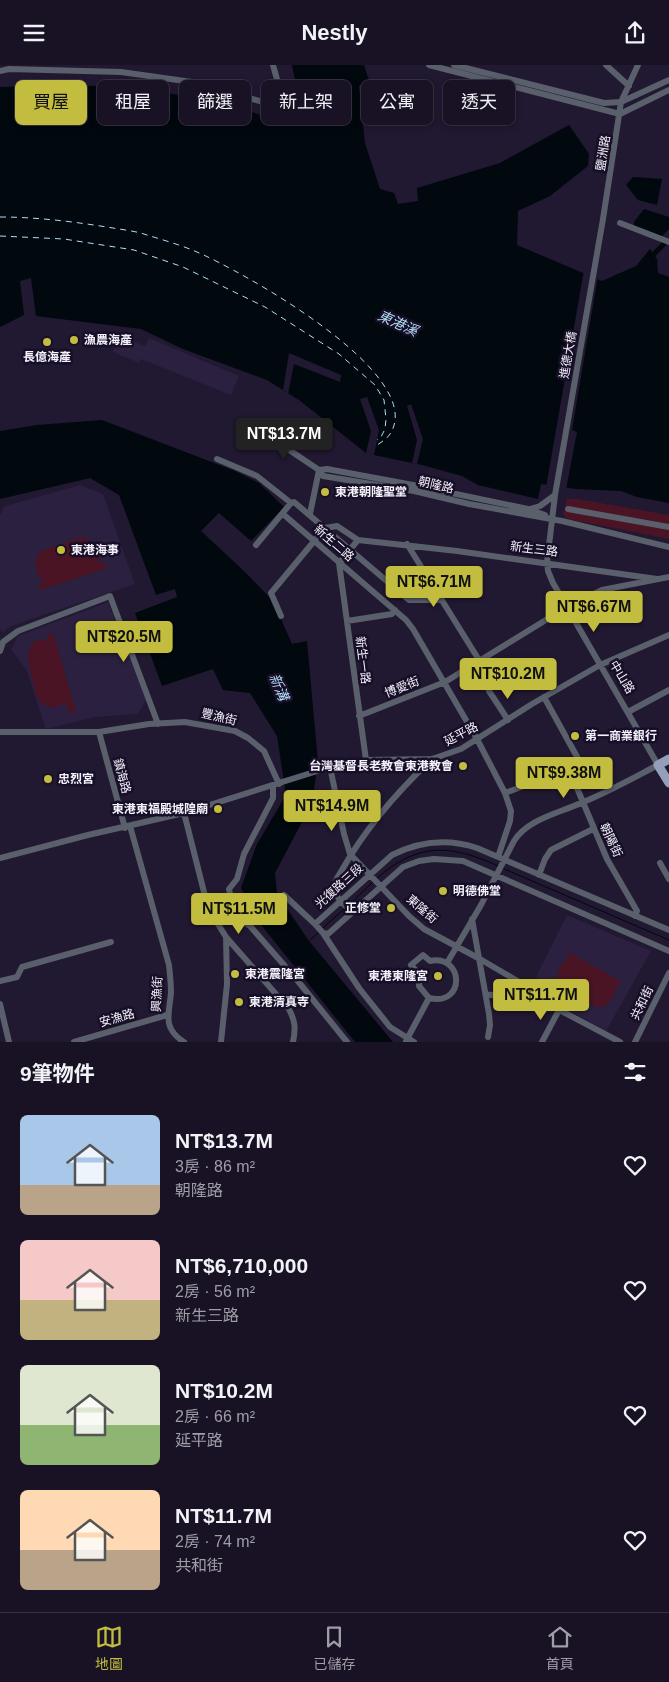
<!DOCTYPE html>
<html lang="zh-TW">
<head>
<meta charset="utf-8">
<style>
  :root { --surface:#191225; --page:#262032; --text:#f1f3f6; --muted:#9f9ea7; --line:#373242; --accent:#c2bd3f }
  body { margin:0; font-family:Helvetica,"Noto Sans TC",sans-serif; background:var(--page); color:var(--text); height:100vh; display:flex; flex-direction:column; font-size:19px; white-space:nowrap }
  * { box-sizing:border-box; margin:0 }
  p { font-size:16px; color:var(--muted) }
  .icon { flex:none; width:28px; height:28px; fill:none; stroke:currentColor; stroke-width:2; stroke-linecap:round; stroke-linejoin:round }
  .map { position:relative; height:977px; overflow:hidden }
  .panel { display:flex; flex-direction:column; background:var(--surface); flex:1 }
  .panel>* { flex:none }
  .top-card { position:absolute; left:15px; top:15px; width:640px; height:45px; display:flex; gap:10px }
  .price { position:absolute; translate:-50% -42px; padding:0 11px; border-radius:5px; background:var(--accent); color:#111; font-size:16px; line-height:32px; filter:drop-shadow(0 1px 2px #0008) }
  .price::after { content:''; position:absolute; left:50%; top:30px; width:15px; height:11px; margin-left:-8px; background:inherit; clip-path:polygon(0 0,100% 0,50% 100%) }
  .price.selected { background:#222; color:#fff }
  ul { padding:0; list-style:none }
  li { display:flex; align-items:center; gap:15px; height:125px; padding:0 20px }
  li span { display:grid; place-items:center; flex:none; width:140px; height:100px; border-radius:8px; color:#555 }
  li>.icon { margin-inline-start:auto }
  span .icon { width:60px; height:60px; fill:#fffc; stroke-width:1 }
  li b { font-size:21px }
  h2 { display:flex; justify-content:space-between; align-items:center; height:60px; padding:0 20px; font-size:21px }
  .chip { padding:0 18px; border-radius:8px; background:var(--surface); box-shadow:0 2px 8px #0003,0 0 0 1px var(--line); font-size:18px; line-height:45px }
  .chip.selected { background:var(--accent); color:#111 }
  header { display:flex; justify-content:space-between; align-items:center; height:65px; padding:0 20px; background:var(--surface); font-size:22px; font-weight:700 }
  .tabs { display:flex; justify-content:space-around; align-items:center; height:70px; border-top:1px solid var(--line); background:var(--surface); font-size:14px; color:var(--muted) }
  .tabs a { display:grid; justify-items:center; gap:2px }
  .tabs .selected { color:var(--accent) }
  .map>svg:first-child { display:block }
</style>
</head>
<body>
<header><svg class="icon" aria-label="menu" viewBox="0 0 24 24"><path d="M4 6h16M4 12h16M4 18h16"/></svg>Nestly<svg class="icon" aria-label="share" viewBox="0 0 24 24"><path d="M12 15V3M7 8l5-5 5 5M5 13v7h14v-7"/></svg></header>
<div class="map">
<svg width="669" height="977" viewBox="0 0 669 977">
  <rect width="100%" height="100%" fill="#211831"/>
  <!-- built -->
  <path fill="#2b203f" d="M120,271L145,281L149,273L239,311L231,330L141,294L139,298L113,287Z
    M80,420L103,429L135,519L11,561L3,568L0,564V450L5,441Z
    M108,537L146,635L138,649L95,652L46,664L27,606L11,584L18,571Z
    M567,850L651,886L606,966L542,930L545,919L536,912Z"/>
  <!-- green -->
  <path fill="#4a1424" d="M567,434H578L669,450V474L568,454L563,449Z
    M82,472C96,477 101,485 98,499L105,497L108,503L40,525L38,520L44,518C35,508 32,497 41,486Z
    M53,568L76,647L70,649L65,637C55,646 45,643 37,633C34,617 14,566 49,576L47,570Z
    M568,887L622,917L621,920L617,919C617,927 611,935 605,941L596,942L559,921C556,908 558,899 570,894L566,891Z"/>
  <!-- water -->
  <path fill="#01080e" d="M292,0H364L369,15L359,21L365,78L380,124L394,128L398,139L418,136L417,123L500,98L569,60L589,89L588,101L550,131L518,146L517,180L602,216L636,201L650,184L657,194L658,208L669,212V438L637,432L621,426L576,424L541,419L538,434L478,420L462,411L422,400L374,390L379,365L367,332L360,334L371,366L366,388L299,335L267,315L183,284L141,264L36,251L31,213L20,216L24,250L0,262V22L76,20L113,22L188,31L225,37L268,53L299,59L305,54L309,46L297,26Z
    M633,112L662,114L657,140L638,135L626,120Z
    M644,144L669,152V164L660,173L644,164L643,166L634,161V157Z
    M102,355L235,406L259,418L284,442L251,476L219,448L201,466L245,507L273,536L292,579L307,576L318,697L312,738L275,808L277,829L309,876L393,977H355L258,856L241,823L257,779L286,730L277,671L250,628L223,625L213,604L162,621L135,548L177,532L175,524L156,530L119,430L90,413L0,434V366L37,360Z"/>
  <!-- pier -->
  <path fill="#211831" d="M584,205L598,211L572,365L577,367L566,425L546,422Z
    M289,288L341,310L340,317L294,299L288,329L283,325Z
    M411,339L423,374L417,399L412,398L417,375L407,341Z"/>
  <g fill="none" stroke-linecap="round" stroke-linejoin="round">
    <!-- stream -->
    <path stroke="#01080e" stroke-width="1" d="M502,803L669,875
      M376,814C418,777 450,779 498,801
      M349,840L373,817
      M323,863L344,844
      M310,875L318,868"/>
    <!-- canal -->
    <path stroke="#01080e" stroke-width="5" d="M650,193L664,179"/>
    <!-- ferry -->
    <path stroke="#b2def5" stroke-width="1" stroke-dasharray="6 5" stroke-linecap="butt" d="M0,152C38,152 76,157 113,163C124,165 136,166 147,170C163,175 181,180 197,187C239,205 429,309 390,369C387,374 381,377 376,381
      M0,171L64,174L134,185L183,202L265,242L339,289L375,320L384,335L386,354L385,364L381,372L377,375"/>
    <!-- minor -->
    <path stroke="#595f6b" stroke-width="6" d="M429,0L620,49
      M454,0L604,38L621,37L669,15
      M606,0L629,21
      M0,6L9,4L121,7L199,18L276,41H279L283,36L273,0
      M620,49L669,25
      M620,158L669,177
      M261,366L319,405L323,411L414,426L469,439L562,456L669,482
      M217,394L257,411L291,438L294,437L409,535H441
      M319,405L327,404L413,420L528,444L545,450
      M530,444L540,441L555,430
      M568,444L669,462
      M283,449L406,555L413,564L477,674L505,728L511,746L510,756L498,792
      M310,449L319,405
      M358,475L339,498L366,695
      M407,479L479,595
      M256,480L291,438
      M281,551L271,528L325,463L337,461L358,475L457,486L657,514
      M347,556L392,549L395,545
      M0,586L3,577L18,566L110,531L158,659
      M489,626L508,655
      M544,632L581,699L569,704L607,794L637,846L635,851
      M628,647L669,625
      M359,651L445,617L567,542L602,525L669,512
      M0,667H99L125,763
      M99,667L149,659L185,657L235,666L248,673L264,686L279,719
      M330,702L344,769L350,789L409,851L424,864L480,894L526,921L550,940L620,977
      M273,720V733L244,789L237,814L229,824L234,851L250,861L297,915L347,977
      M505,728L569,704
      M184,748L204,827L213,851L226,872L289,944C295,956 296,963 293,977
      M130,761L169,900C170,909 171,918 171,928C169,949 162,963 184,977
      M0,793L88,770L184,748L330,702L366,695L432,694L461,684L532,639L600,600L669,570
      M660,798L669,814
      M539,810L545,794L551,785L593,764
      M284,830L315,859
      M352,847C346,841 334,832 334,822C334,816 339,810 342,805C365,764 398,726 432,694
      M472,854L489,949L490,960L488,972
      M669,865L477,783C447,773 420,776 392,790L315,859L323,868L328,869L403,802L419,796L434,794L463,796L669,886
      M323,868L359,923L390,962L414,977
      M423,890L430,896C464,889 466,942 429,933L419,921V909L411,900Z
      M447,898L481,840L514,776C528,754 559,748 581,738C608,727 633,713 658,700L553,518L548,506L547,497L555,430L603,154L621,37L638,0
      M0,916L17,912L22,902L111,877
      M486,929L549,940
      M0,939L9,977
      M406,976L429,933
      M74,977L167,950
      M221,977L227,919L226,872
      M542,977L559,945
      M635,977L669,908"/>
    <!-- major -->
    <path stroke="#94a0ba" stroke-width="9" d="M669,694L658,700L669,718"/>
  </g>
  <!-- markers -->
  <g fill="#c2bd3f" stroke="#170f27" stroke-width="2">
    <circle cx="74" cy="275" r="5"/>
    <circle cx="47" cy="277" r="5"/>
    <circle cx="325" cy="427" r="5"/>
    <circle cx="61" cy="485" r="5"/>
    <circle cx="575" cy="671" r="5"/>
    <circle cx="463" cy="701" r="5"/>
    <circle cx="48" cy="714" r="5"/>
    <circle cx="218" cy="744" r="5"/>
    <circle cx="443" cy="826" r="5"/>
    <circle cx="391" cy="843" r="5"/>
    <circle cx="235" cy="909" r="5"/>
    <circle cx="438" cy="911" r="5"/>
    <circle cx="239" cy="937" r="5"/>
  </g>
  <g text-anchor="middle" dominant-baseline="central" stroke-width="5" stroke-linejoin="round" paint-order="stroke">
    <!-- street labels -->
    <g font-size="12" fill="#f5f2fc" stroke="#170f27">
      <text transform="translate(603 88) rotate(-81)">鹽洲路</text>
      <text transform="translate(568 290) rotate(-80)">進德大橋</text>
      <text transform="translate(436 420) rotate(13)">朝隆路</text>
      <text transform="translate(334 478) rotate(41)">新生二路</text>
      <text transform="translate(534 484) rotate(7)">新生三路</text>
      <text transform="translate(363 595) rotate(83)">新生一路</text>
      <text transform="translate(622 612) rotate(59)">中山路</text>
      <text transform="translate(402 622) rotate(-22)">博愛街</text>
      <text transform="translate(219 652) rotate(13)">豐漁街</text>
      <text transform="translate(461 669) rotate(-28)">延平路</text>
      <text transform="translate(122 711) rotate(75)">鎮海路</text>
      <text transform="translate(611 775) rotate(65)">朝陽街</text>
      <text transform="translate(339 821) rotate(-42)">光復路三段</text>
      <text transform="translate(422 844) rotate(41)">東隆街</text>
      <text transform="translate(157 929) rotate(-88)">興漁街</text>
      <text transform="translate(642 938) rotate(-64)">共和街</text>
      <text transform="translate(117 953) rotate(-16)">安漁路</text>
    </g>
    <!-- poi labels -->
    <g font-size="12" font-weight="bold" fill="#f5f2fc" stroke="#170f27" text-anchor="start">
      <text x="84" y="275">漁農海產</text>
      <text x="47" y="292" text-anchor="middle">長億海產</text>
      <text x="335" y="427">東港朝隆聖堂</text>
      <text x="71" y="485">東港海事</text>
      <text x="585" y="671">第一商業銀行</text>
      <text x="453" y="701" text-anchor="end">台灣基督長老教會東港教會</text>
      <text x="58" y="714">忠烈宮</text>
      <text x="208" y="744" text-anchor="end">東港東福殿城隍廟</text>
      <text x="453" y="826">明德佛堂</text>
      <text x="381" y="843" text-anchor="end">正修堂</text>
      <text x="245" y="909">東港震隆宮</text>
      <text x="428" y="911" text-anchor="end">東港東隆宮</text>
      <text x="249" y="937">東港清真寺</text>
    </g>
    <!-- water labels -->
    <g font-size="14" font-style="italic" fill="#b2def5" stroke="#170f27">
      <text transform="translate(398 258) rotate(24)">東港溪</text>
      <text transform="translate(279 622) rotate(67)">新溝</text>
    </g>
  </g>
</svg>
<b class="price selected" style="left:284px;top:395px">NT$13.7M</b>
<b class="price" style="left:434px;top:543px">NT$6.71M</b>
<b class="price" style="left:594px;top:568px">NT$6.67M</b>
<b class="price" style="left:124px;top:598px">NT$20.5M</b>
<b class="price" style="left:508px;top:635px">NT$10.2M</b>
<b class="price" style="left:564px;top:734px">NT$9.38M</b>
<b class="price" style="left:332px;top:767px">NT$14.9M</b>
<b class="price" style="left:239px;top:870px">NT$11.5M</b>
<b class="price" style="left:541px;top:956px">NT$11.7M</b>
<div class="top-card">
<a class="chip selected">買屋</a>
<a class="chip">租屋</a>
<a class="chip">篩選</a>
<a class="chip">新上架</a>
<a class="chip">公寓</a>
<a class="chip">透天</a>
</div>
</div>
<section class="panel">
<h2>9筆物件<svg class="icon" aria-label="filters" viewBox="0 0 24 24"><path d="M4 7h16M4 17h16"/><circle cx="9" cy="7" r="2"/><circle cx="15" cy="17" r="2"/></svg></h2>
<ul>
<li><span style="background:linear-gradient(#a9c7e8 70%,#b9a48a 0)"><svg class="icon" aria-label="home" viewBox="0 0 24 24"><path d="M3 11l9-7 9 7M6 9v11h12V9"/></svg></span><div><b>NT$13.7M</b><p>3房 · 86 m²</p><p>朝隆路</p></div><svg class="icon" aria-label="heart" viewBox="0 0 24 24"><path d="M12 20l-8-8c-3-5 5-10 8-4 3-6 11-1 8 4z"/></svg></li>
<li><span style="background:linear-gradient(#f6c9c9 60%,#c2b280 0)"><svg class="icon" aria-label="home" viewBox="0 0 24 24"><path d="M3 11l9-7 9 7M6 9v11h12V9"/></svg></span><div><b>NT$6,710,000</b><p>2房 · 56 m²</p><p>新生三路</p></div><svg class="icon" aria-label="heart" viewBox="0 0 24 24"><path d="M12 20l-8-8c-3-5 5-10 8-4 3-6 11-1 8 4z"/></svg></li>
<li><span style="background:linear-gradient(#dfe7d0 60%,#8fb573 0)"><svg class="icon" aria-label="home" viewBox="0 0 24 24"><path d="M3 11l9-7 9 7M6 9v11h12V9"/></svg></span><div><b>NT$10.2M</b><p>2房 · 66 m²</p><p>延平路</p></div><svg class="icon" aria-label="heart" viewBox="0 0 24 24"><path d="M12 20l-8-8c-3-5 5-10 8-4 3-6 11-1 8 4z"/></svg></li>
<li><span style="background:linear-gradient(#ffd9b3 60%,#b9a48a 0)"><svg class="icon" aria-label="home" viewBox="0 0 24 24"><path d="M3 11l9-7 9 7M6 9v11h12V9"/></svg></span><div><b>NT$11.7M</b><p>2房 · 74 m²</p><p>共和街</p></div><svg class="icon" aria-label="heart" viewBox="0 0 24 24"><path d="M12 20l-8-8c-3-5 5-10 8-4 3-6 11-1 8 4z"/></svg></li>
</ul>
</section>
<nav class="tabs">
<a class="selected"><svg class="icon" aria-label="map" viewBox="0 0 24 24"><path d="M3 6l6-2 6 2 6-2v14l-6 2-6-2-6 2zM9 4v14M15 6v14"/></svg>地圖</a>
<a><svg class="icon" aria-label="saved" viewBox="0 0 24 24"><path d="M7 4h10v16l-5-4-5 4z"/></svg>已儲存</a>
<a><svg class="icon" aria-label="home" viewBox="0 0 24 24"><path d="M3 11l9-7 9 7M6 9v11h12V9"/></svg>首頁</a>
</nav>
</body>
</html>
